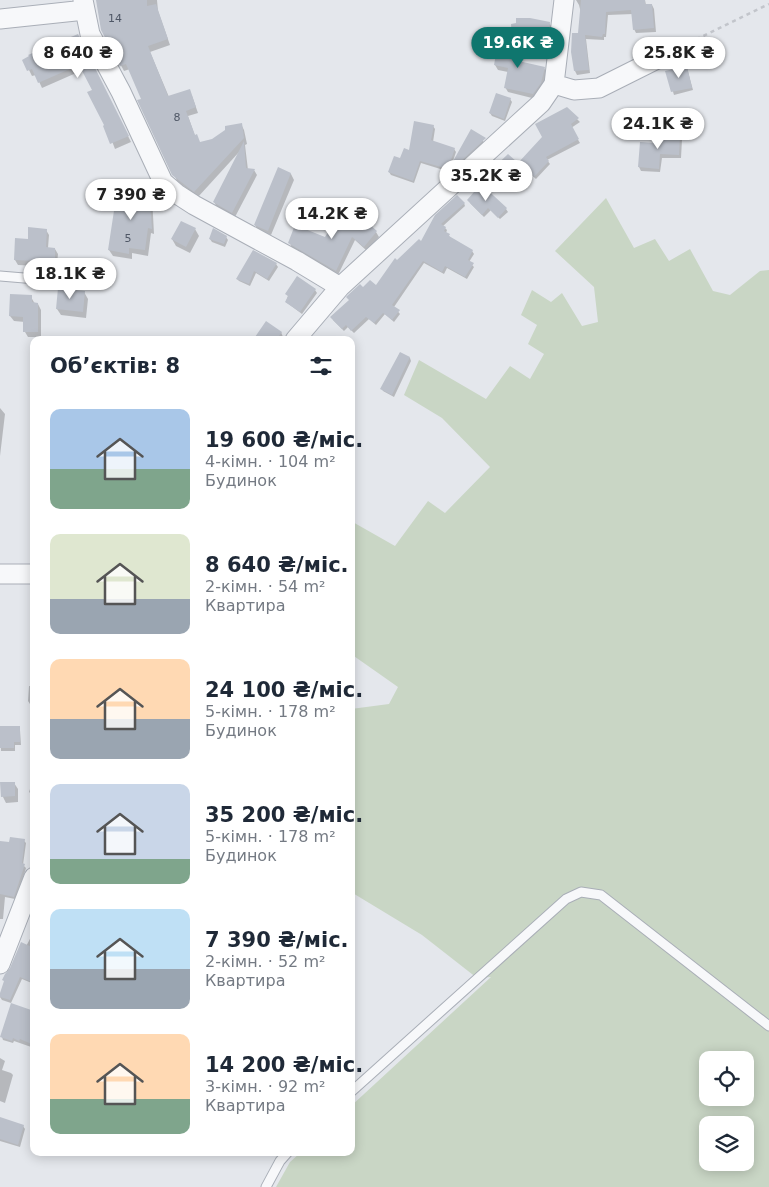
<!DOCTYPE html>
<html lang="uk">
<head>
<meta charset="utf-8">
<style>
  :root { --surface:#fff; --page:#f2f2f3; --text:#1f2937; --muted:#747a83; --accent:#0f766e }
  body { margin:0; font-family:"DejaVu Sans",sans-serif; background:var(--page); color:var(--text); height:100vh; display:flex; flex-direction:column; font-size:19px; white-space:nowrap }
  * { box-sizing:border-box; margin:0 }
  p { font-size:16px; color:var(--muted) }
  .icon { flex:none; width:28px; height:28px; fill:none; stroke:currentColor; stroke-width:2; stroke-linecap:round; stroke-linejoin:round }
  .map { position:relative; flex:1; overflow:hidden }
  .details { position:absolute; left:30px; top:336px; width:325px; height:820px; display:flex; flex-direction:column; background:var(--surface); border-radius:10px; box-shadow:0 2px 12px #0003 }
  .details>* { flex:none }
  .fabs { position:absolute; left:699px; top:1051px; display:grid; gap:10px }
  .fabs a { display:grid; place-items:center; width:55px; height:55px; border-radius:10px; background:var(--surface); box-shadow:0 2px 12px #0003; font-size:25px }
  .price { position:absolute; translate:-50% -42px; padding:0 11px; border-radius:18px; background:#fff; color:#222; font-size:16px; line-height:32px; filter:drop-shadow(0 1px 2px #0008) }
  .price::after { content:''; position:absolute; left:50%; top:30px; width:15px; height:11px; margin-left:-8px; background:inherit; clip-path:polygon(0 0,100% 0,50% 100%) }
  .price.selected { background:var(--accent); color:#fff }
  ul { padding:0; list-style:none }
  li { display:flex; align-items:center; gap:15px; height:125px; padding:0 20px }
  li span { display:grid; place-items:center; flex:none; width:140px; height:100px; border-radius:10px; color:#555 }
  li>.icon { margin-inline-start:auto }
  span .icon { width:60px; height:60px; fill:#fffc; stroke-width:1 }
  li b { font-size:21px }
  h2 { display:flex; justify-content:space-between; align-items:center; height:60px; padding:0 20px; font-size:21px }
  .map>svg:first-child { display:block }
</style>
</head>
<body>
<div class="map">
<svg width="769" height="1187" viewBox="0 0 769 1187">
  <rect width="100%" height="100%" fill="#e4e7ec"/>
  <!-- green -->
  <path fill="#c9d6c5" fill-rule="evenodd" d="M606,198L634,248L655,239L669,261L690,249L713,291L730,295L760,271L769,270V1187H276L290,1162L300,1153L351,1152V1106L491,977L477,978L422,935L351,892V709L389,704L398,687L351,654V521L395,546L428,501L445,513L490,467L442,418L404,395L419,360L486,399L510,366L530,379L544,354L528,344L537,325L521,315L532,290L551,302L562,293L582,326L598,322L594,287L555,251ZM708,1060H745V1098H708ZM708,1125H745V1162H708Z"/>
  <!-- shadow -->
  <path fill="#0003" d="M97,0H157L158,11L170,45L150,52L169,97L192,96L198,113L188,116L195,136L200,144L212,140L241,124L244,130L247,144L245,145L248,170H254L257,175L235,217L217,207L214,202L240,151L198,197L177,181L130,69L124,71L102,30Z
    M576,0H645L646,5H652L654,9L656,32L636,33L634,29L633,14L608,15L606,37H604V40L586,39L590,73L577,75L575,71L573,52L579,34L581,13L579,5Z
    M549,23L551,26L549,41L515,42L513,39Z
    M81,41L131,142L115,149L93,91L83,70L42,88L36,75L32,76L24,60Z
    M516,47L519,52L517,62L544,68L547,73L543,88L536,99L508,92L505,87L508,72L498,70L495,65Z
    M687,68L693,90L674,95L667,72Z
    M510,99L512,102L505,121L492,116L490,113Z
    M567,109L580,122L571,128L580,143L547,160L550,164L536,179L522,166Z
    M433,126L435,129L433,142L454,149L456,152L451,167L482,137L484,144L450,175V172L421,163L414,183L391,175L389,172Z
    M679,136L682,140L681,158H662L660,172L641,171L639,167L656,144Z
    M516,163L517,165L494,188L487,180Z
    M279,169L291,174L294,180L271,235L258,230L255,225Z
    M149,190L152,196L154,234L151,233L148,256L132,253V259L113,256L109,250Z
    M464,203L465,206L443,226L447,230L446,233L451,238L472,251L474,254L469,262L474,267L467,279L447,268L444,274L424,263L394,307L400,314L394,322L385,314L376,325L369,319L354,333L348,327L344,331L333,320L363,289L376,287L397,262L421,244L436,216Z
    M470,203L506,209L508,212L500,219L491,210L484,217Z
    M363,220L376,232L379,237L367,251L355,240L338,275L292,248L290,243L326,238L360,224Z
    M195,229L199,236L190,253L176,246L172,239Z
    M46,230L49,235L48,248L55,249L58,254L57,264H38V266L18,265L15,260L29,240Z
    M226,237L228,240L225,247L212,242L210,239Z
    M254,252L276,264L278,267L269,281L256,273L250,286L239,281L237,279Z
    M315,290L317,293L302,314L286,302L288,296L287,294Z
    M84,292L88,299L86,318L61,315L57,309Z
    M31,297L35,304H38L41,310V337H28L25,332V322L14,321L10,316Z
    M281,332L283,337L281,340H255Z
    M400,353L410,358L411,361L394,397L383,391L382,389Z
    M0,408L5,414L0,456Z
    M29,686H34V704H30L28,701Z
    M0,727H19L20,730L21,745H15V751H1Z
    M34,777V796L29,792Z
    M14,783L18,789V802L6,803L3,797L2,784Z
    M24,841L26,843L23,865L26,868L21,885L15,899L5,897L3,919H0V847Z
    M34,931V984L22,979L11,1003L2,1000L0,997Z
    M34,1020V1048L14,1041L13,1043L3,1040L2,1037Z
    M0,1058L5,1061L2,1070L11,1073L13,1075L5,1103L0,1101Z
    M0,1118L23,1126L25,1129L20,1147L0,1141Z"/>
  <!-- building -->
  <path fill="#bbc0ca" d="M96,0H147V6L156,4L168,39L148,46L168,96L190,89L196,107L186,111L195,135L197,134L200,142L212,139L225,130V126L242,123L244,138L194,192L172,175L137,100L141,99L126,64L120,66L101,30Z
    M581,0H645V4H652L654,28L633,30L631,10L606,12L605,34H603L602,37L585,35L589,70L574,71L571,52L572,33H578Z
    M516,18H530L550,22L548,39H512L511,24L516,23Z
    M78,34L129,136L110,144L103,126L104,125L87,92L92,90L79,65L38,83L32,69L27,71L22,60L29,56L28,55Z
    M499,37L517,46L514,60L545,67L541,83L533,94L504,88L508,68L494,65Z
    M687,66L692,88L671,92L665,71Z
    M496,93L511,98L504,119L489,113Z
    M567,107L579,118L571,124L579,139L546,157L549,161L534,177L518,163L542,137L535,124Z
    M414,121L434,125L431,140L455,148L448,169L420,161L413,181L388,172L394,156L400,158L404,148L409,150Z
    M471,129L486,138L448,173L447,172Z
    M655,134L680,135L679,155L660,154L659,169L638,167L640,142L655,143Z
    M244,141L246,168L255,169L232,213L213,202Z
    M508,154L517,162L492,186L484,177Z
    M278,167L291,173L268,231L254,225Z
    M481,184L507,208L498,218L488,208L482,215L467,200Z
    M149,189L152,229L148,228L145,250L129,248V254L108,250L117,191Z
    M457,195L465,203L441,224L446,227L444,231L450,234L449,236L473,250L468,260L474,263L465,277L445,266L442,272L423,261L392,305L400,310L392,320L383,313L374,323L366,317L351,331L346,325L342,329L330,317L349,300L346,297L348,295L360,284L363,287L370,280L376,285L395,258L397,260L419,239L421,241L435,215Z
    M341,211L359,222L363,219L377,231L364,247L352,237L336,271L288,243L295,225L325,237Z
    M181,221L196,228L186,247L171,239Z
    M28,227L47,229L46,247L55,248V260L36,259V261L14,260L15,238L28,239Z
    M213,228L227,236L224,244L209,239Z
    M253,250L277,263L267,279L254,271L249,284L236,279Z
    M297,276L316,289L300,312L285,302L288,296L285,294Z
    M58,288L85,291L83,312L56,309Z
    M10,294L32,295V302L38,303V332H23V317L9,316Z
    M266,321L282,332L276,340H253Z
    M400,352L410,357L392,395L380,389Z
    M0,726H20V742H14V748H0Z
    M0,782H15V796L1,797Z
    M10,837L25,839L22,863L25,864L14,897L0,894V841L9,842Z
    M21,942L34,948V983L20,977L10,1000L0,997V993L4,981L2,980L5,974L10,968Z
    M11,1003L34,1011V1045L20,1039L19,1041L13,1038L12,1041L0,1037Z
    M0,1117L24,1125L18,1145L0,1139Z"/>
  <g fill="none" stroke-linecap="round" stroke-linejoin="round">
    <defs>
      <path id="service" d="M0,276L48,280
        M351,1092L566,899L581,892L601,895L769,1026
        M266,1187L280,1161L288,1152"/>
      <path id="minor" d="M83,0L90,34L121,92L163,182L177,194L194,205L297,261L340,287
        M0,19L85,10
        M554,84L574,90L599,88L675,50
        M295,340L340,287L541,103L554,84L564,0
        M0,574H34
        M0,964L34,877"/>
    </defs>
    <!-- service casing -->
    <use href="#service" stroke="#a9aeb7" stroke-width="11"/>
    <!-- minor casing -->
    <use href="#minor" stroke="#a9aeb7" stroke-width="21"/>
    <!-- path -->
    <path stroke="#c2c5cb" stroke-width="2.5" stroke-dasharray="4 4" stroke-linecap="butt" d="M689,43L769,4"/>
    <!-- service -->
    <use href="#service" stroke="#f7f8fa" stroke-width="9"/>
    <!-- minor -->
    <use href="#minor" stroke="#f7f8fa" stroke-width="19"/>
  </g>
  <g text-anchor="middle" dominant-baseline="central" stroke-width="5" stroke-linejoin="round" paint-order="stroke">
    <!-- number labels -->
    <g font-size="11" fill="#4f5766">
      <text x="115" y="18">14</text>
      <text x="177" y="117">8</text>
      <text x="128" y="238">5</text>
    </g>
  </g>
</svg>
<div class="fabs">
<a><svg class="icon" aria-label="locate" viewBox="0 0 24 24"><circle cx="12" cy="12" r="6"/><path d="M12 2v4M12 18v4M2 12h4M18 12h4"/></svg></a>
<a><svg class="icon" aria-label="layers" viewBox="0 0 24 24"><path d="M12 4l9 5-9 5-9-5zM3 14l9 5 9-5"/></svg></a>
</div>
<b class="price selected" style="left:518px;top:69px">19.6K ₴</b>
<b class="price" style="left:78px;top:79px">8 640 ₴</b>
<b class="price" style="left:679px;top:79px">25.8K ₴</b>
<b class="price" style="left:658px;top:150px">24.1K ₴</b>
<b class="price" style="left:486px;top:202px">35.2K ₴</b>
<b class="price" style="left:131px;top:221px">7 390 ₴</b>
<b class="price" style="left:332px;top:240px">14.2K ₴</b>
<b class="price" style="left:70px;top:300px">18.1K ₴</b>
<section class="details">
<h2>Об’єктів: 8<svg class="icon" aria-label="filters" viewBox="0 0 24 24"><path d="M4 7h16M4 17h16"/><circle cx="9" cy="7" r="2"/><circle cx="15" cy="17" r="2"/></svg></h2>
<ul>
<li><span style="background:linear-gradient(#a9c7e8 60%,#7fa58c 0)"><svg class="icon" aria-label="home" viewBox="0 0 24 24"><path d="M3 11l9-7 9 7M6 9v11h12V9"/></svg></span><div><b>19 600 ₴/міс.</b><p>4-кімн. · 104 m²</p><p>Будинок</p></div></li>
<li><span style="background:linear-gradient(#dfe7d0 65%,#9aa5b1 0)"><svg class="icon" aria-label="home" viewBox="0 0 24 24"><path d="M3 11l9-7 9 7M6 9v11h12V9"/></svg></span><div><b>8 640 ₴/міс.</b><p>2-кімн. · 54 m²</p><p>Квартира</p></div></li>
<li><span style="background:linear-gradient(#ffd9b3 60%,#9aa5b1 0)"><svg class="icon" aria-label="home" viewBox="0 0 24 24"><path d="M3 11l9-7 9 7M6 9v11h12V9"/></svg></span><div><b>24 100 ₴/міс.</b><p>5-кімн. · 178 m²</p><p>Будинок</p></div></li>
<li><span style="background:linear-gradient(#c9d6e8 75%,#7fa58c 0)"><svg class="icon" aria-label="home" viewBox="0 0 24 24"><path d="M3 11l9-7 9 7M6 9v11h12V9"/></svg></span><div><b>35 200 ₴/міс.</b><p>5-кімн. · 178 m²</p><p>Будинок</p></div></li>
<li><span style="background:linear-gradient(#bfe0f5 60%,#9aa5b1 0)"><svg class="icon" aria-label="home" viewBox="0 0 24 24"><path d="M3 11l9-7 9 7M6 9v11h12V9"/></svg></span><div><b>7 390 ₴/міс.</b><p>2-кімн. · 52 m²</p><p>Квартира</p></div></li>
<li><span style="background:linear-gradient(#ffd9b3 65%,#7fa58c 0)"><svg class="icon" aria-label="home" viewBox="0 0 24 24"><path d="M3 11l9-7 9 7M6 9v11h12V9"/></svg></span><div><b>14 200 ₴/міс.</b><p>3-кімн. · 92 m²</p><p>Квартира</p></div></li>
</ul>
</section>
</div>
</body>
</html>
